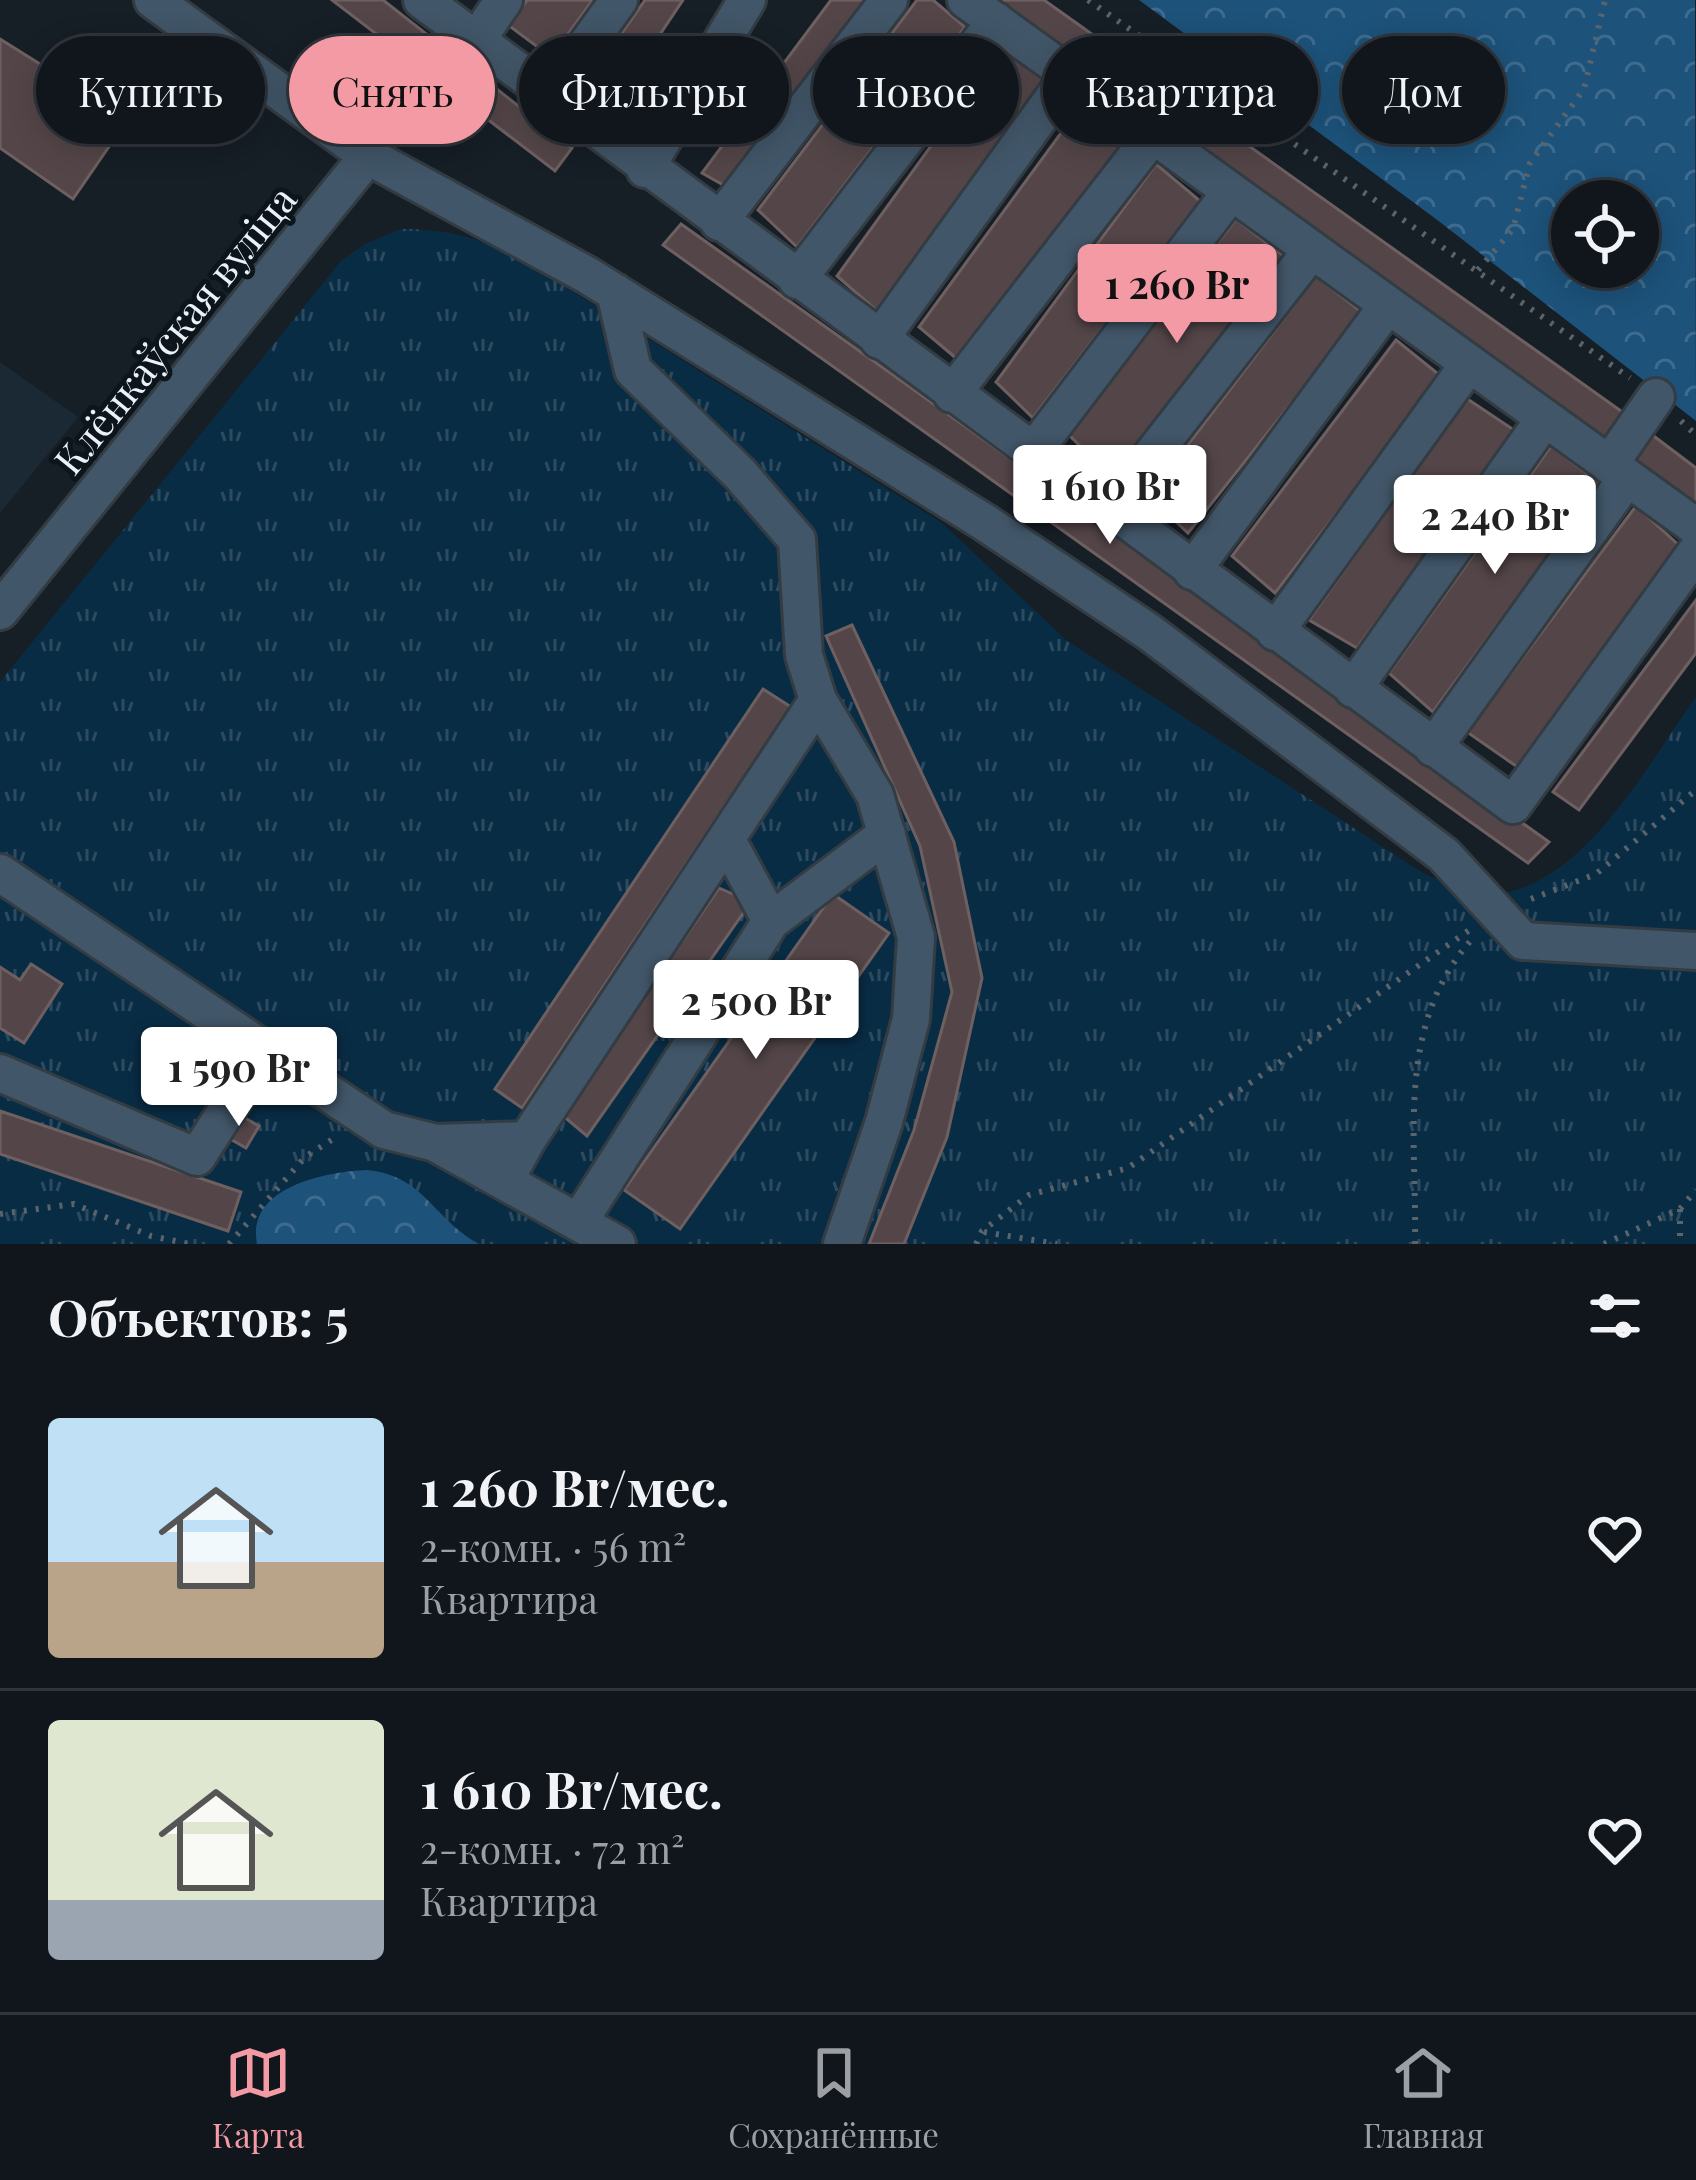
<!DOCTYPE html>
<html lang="ru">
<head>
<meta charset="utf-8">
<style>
  :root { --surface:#10161c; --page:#1e2329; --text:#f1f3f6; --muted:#9c9fa3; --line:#30353b; --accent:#f49aa5 }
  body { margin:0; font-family:"Playfair Display",serif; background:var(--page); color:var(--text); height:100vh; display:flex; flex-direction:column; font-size:45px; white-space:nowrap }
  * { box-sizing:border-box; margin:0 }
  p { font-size:39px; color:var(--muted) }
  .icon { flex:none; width:66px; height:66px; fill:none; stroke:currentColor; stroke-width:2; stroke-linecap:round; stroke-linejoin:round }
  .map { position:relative; height:1244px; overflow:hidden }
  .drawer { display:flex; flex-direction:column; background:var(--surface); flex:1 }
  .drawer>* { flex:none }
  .guide { position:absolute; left:36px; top:36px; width:1626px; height:108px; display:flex; gap:24px }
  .buttons { position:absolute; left:1551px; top:180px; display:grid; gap:24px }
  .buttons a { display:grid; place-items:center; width:108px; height:108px; border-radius:50%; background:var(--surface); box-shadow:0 6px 30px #0003,0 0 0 3px var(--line); font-size:60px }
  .price { position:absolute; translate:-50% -102px; padding:0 27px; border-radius:12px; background:#fff; color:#222; font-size:39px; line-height:78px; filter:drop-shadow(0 3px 6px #0008) }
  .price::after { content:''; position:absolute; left:50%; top:72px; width:36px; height:27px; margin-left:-18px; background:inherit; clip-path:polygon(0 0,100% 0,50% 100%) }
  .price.on { background:var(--accent); color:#111 }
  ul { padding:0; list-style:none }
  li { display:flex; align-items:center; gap:36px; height:300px; padding:0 48px }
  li+li { border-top:3px solid var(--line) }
  li span { display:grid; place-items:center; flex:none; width:336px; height:240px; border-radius:12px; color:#555 }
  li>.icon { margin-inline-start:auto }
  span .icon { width:144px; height:144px; fill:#fffc; stroke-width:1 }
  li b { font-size:51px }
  h2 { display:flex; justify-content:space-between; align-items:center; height:144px; padding:0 48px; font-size:51px }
  .chip { padding:0 42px; border-radius:54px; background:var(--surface); box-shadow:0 6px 30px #0003,0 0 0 3px var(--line); font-size:42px; line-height:108px }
  .chip.on { background:var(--accent); color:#111 }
  .menu { display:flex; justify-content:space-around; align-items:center; height:168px; border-top:3px solid var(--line); background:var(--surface); font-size:33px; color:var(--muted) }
  .menu a { display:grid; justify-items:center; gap:6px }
  .menu .on { color:var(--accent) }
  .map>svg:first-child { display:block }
</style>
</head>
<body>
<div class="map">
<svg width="1696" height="1244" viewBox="0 0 1696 1244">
  <defs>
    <pattern id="grass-tufts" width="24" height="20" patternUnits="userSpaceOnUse" patternTransform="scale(3)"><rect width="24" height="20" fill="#092c45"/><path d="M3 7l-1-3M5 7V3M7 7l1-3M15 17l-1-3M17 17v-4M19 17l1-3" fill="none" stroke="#2d4b60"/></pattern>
    <pattern id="forest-crowns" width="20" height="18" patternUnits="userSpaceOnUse" patternTransform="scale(3)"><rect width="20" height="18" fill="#1d527a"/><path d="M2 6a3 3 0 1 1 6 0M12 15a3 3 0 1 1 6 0" fill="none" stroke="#3e6b8e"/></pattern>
  </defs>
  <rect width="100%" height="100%" fill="#161e26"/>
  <!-- built -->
  <path fill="#1b2934" d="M0,362L78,417L0,513Z"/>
  <!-- grass -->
  <path fill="url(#grass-tufts)" d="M401,229C444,229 477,237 516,256L942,523L1066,640L1421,872C1446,883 1474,897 1502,893C1587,880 1649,762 1696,697V1244H0V682L341,261L365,244Z"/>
  <!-- forest -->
  <path fill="url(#forest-crowns)" fill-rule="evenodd" d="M1139,0H1695L1696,421L1436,219ZM1572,201H1638V267H1572Z
    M367,1170C425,1176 432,1218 479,1244H257C246,1187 325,1172 367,1170Z"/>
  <!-- building -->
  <path fill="#544648" stroke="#6e5f60" stroke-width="3" d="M332,0H383L572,148L555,171Z
    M527,0H593L551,57L508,25Z
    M645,0H683L610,109L583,89Z
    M831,0H873L727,187L702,173Z
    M917,0H933L965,27L797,247L758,210Z
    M998,0H1044L1628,416L1606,442Z
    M0,39L128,119L73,199L0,148Z
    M1001,49L1046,82L877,311L837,276Z
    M1080,107L1129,143L957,359L919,327Z
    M1156,164L1200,201L1033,418L996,382Z
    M1236,219L1286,258L1111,476L1069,435Z
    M681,224L1549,842L1528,863L663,245Z
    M1316,276L1363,313L1188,533L1149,496Z
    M1396,340L1442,377L1275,593L1232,556Z
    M1466,398L1517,432L1357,648L1309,620Z
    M1651,434L1696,468V511L1629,466Z
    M1551,446L1601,484L1433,712L1389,673Z
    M1636,506L1683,549L1526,773L1467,732Z
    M1696,600V653L1579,810L1553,792Z
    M852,625L954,842L982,978L947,1137L904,1244H869L914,1130L952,992L920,846L826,636Z
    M763,689L791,707L522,1108L495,1089Z
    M719,888L751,902L587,1136L562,1115Z
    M833,894L889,933L680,1229L624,1190Z
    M31,964L62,984L24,1043L0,1028V967L20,980Z
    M231,1110L259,1126L246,1148L218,1132Z
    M0,1111L241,1192L228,1231L0,1154Z"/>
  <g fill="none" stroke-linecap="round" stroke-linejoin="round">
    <defs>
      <path id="minor" d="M153,0L368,156L587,275L984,522L1149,632L1444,855L1523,941L1696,951
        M422,0L1513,805L1696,552
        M966,0L1696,527
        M476,41L504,0
        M549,97L619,0
        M645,169L747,0
        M719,222L889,0
        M797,280L996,21
        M615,292L633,370L740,474L797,540L804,655L818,700L875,795L916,937L911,1019L884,1122L842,1244
        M879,340L1070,75
        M952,394L1153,135
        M1032,453L1231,192
        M1609,465L1656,397
        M1109,510L1312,250
        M1192,571L1388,305
        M0,611L368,156
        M1275,632L1469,364
        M1353,689L1545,418
        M1433,748L1627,478
        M0,873L384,1130L436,1143L527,1140
        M771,921L887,834
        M0,1073L197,1157L264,1052
        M437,1144L617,1244
        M505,1180L527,1140L818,700
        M580,1220L771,921L727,840"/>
    </defs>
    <!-- minor casing -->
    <use href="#minor" stroke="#343c43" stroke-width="42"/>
    <!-- path -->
    <path stroke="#5c646b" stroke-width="6" stroke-dasharray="3 9" stroke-linecap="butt" d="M1088,0L1630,378
      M1478,270L1513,229L1530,163L1584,89L1605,0
      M1681,421L1696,435
      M1531,899L1596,874L1696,790
      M1680,1209V1244
      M0,1214L74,1204L151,1236L190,1244
      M984,1232L1057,1244
      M229,1244L305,1157L336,1137
      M976,1244L982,1231L1029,1195L1128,1168L1471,929
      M1415,1244C1417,1136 1395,1023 1474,937
      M1604,1244L1680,1209L1696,1190"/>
    <!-- minor -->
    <use href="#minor" stroke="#415668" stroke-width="36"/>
  </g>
  <g text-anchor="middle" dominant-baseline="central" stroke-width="10" stroke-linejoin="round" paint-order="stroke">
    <!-- street labels -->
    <g font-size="39" fill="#ebf1f6" stroke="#0d151c">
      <text transform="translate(174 329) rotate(-51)">Клёнкаўская вуліца</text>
    </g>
  </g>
</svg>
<div class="buttons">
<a><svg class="icon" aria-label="locate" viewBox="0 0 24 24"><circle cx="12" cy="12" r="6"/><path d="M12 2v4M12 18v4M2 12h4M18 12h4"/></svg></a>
</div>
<b class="price on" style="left:1177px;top:346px">1 260 Br</b>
<b class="price" style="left:1110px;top:547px">1 610 Br</b>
<b class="price" style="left:1495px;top:577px">2 240 Br</b>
<b class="price" style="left:756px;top:1062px">2 500 Br</b>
<b class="price" style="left:239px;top:1129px">1 590 Br</b>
<div class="guide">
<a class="chip">Купить</a>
<a class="chip on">Снять</a>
<a class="chip">Фильтры</a>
<a class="chip">Новое</a>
<a class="chip">Квартира</a>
<a class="chip">Дом</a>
</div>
</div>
<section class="drawer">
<h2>Объектов: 5<svg class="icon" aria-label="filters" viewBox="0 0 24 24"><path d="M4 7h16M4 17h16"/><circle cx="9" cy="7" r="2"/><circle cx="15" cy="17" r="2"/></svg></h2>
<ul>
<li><span style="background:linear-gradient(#bfe0f5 60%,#b9a48a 0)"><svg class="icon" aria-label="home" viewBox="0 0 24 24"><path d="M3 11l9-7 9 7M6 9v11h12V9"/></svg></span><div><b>1 260 Br/мес.</b><p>2-комн. · 56 m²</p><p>Квартира</p></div><svg class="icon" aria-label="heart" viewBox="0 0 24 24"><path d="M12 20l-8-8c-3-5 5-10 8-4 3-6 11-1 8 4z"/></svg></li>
<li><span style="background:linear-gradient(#dfe7d0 75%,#9aa5b1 0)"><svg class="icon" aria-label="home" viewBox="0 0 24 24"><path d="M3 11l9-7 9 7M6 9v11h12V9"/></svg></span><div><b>1 610 Br/мес.</b><p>2-комн. · 72 m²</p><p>Квартира</p></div><svg class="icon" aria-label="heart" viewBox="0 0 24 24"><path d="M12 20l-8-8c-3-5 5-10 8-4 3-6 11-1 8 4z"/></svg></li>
</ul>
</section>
<nav class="menu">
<a class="on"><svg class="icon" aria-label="map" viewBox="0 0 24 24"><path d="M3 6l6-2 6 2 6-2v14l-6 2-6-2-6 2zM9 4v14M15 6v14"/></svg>Карта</a>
<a><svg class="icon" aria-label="saved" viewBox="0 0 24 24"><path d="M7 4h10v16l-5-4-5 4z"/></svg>Сохранённые</a>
<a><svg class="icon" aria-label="home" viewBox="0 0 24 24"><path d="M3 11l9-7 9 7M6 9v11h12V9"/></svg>Главная</a>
</nav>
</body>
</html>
